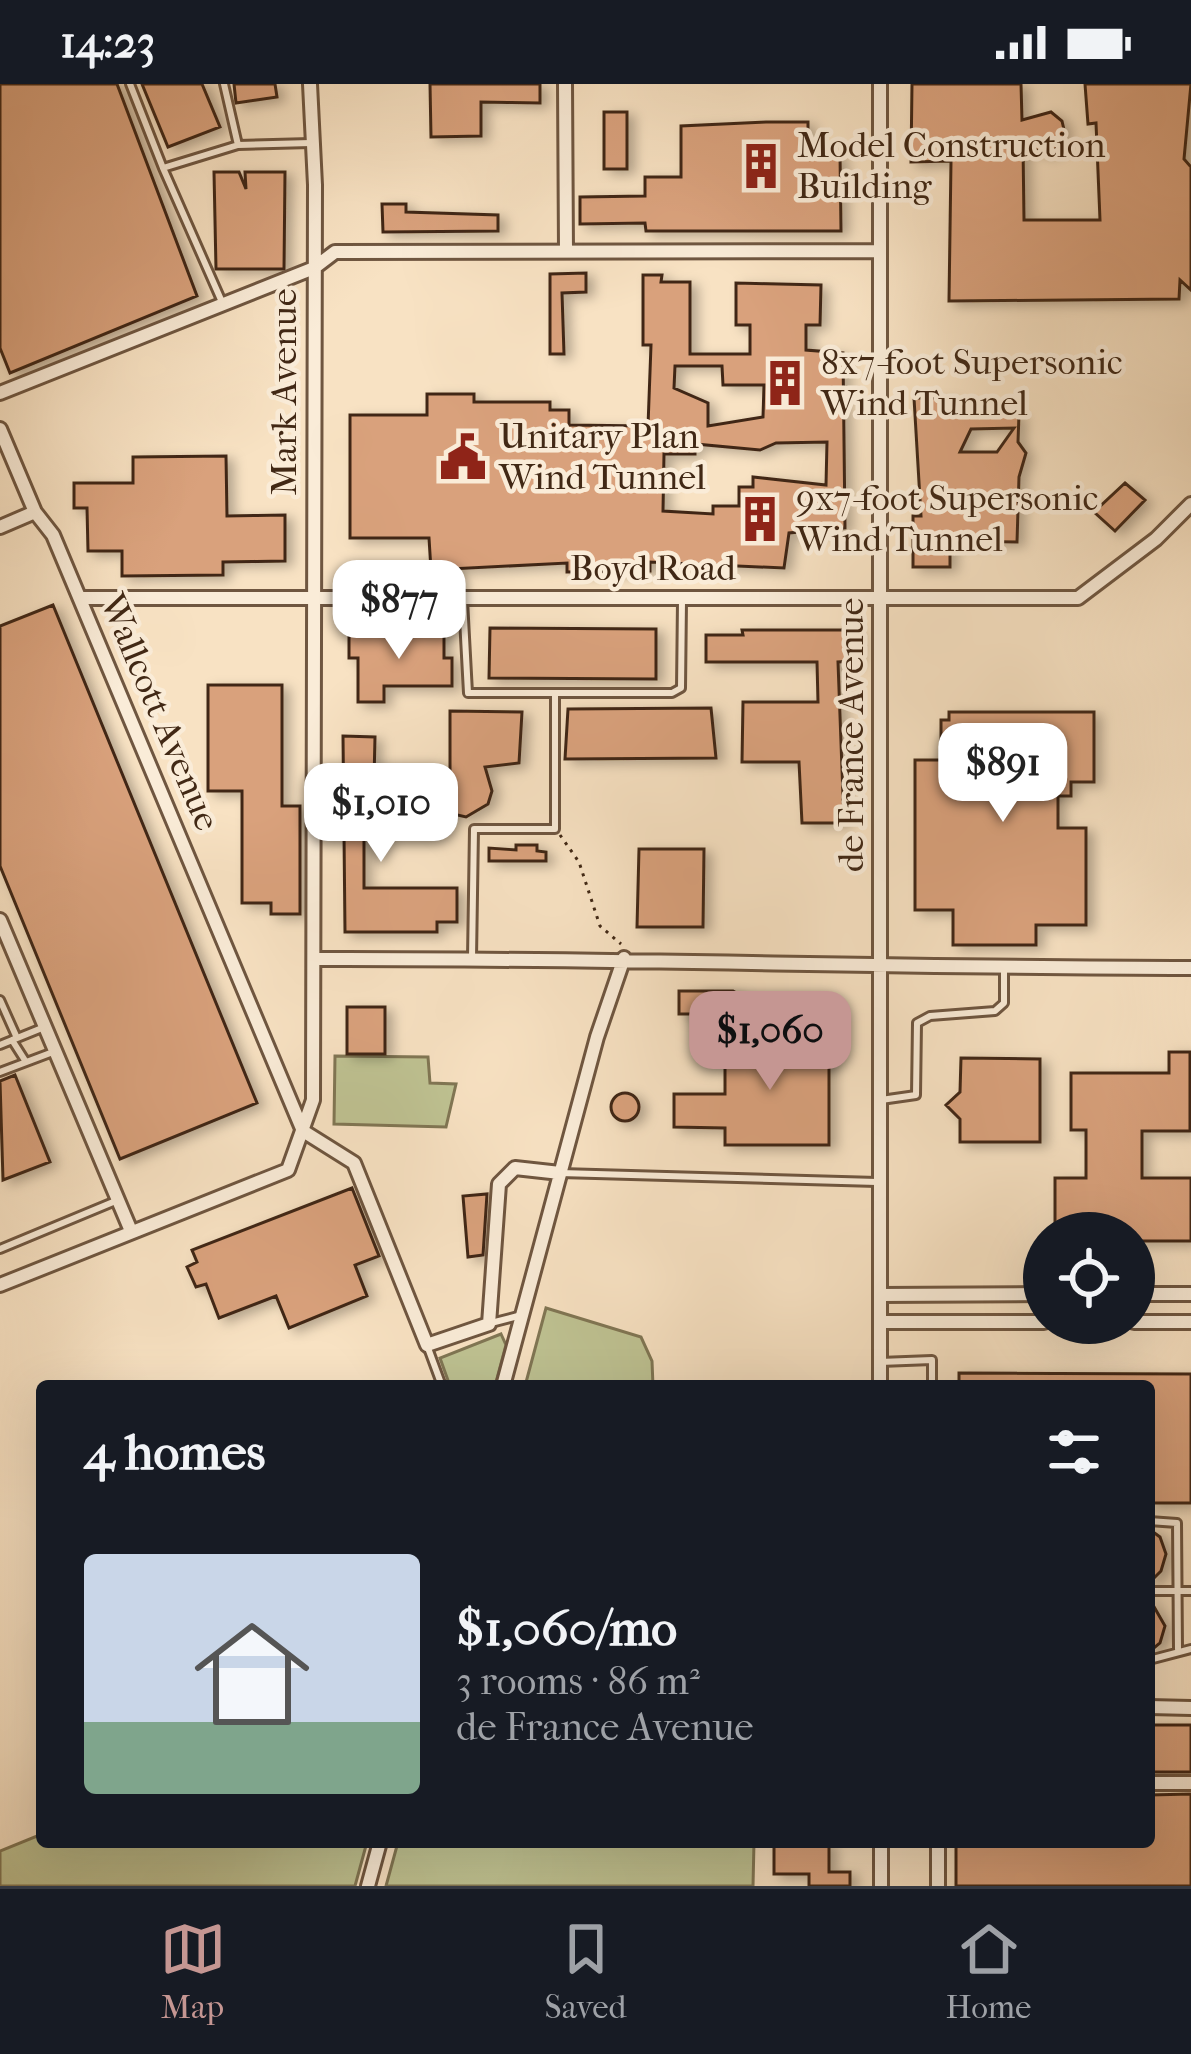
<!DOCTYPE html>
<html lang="en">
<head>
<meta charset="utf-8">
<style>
  :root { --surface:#171b24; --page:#242831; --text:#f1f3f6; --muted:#9ea1a6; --line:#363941; --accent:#c59692 }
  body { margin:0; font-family:"IM FELL French Canon",serif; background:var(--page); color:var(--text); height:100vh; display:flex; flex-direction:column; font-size:45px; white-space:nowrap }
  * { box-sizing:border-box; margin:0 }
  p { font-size:39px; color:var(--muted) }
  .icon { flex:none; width:66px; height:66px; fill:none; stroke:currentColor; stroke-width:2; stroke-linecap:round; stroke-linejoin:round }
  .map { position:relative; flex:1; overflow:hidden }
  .sheet { position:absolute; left:36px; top:1296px; width:1119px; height:468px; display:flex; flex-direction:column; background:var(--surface); border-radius:12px; box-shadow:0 12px 48px #0002 }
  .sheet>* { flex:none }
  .tools { position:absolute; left:1023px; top:1128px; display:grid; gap:24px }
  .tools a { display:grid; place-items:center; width:132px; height:132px; border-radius:50%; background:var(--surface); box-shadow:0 12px 48px #0002; font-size:60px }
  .price { position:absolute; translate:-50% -102px; padding:0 27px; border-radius:24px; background:#fff; color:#222; font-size:39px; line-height:78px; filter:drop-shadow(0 3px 6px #0008) }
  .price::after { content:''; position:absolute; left:50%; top:72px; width:36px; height:27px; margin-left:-18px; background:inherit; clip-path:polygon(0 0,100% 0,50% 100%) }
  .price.on { background:var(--accent); color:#111 }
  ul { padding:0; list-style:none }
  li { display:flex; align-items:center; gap:36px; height:300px; padding:0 48px }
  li+li { border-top:3px solid var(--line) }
  li span { display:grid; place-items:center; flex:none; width:336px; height:240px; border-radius:12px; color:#555 }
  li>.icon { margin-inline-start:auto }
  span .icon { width:144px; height:144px; fill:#fffc; stroke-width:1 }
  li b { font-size:51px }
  h2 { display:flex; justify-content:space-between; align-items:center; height:144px; padding:0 48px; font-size:51px }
  .status { display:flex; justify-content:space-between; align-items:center; height:84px; padding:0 60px; background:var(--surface); direction:ltr }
  .status svg { height:33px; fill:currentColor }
  .tabs { display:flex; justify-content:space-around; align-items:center; height:168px; border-top:3px solid var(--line); background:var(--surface); font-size:33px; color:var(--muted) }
  .tabs a { display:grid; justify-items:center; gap:6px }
  .tabs .on { color:var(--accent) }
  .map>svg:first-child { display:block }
</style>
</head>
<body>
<div class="status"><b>14:23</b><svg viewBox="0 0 49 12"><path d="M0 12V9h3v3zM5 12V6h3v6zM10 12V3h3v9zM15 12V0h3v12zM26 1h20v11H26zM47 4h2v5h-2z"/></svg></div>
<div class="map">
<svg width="1191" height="1802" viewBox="0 0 1191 1802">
  <defs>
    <filter id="shadow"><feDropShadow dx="7" dy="4" stdDeviation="6" flood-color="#0004"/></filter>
  </defs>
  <rect width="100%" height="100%" fill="#f8e2c3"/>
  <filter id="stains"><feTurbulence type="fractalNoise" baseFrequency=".00167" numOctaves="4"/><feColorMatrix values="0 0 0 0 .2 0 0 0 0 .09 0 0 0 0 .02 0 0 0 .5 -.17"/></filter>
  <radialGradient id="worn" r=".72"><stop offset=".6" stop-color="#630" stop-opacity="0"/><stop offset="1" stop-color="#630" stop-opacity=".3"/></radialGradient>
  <!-- green -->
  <path fill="#bfc393" stroke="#807654" stroke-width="3" d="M335,972L428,973L430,999L456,1000L446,1043L334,1040Z
    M546,1224L641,1253L652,1277L653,1302H525Z
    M501,1250L506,1261L495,1302H450L440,1274Z
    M42,1750V1758H367L355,1802H0V1767Z
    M398,1758H754L753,1802H386Z"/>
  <!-- building -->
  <path fill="#d9a17b" stroke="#412815" stroke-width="3" fill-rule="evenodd" filter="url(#shadow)" d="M0,0H117L197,212L10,289L0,264Z
    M142,0H202L220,43L168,63Z
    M234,0H275L277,13L236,19Z
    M430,0H540V19L481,18V52L431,53Z
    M912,0H1021L1022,36L1051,28L1062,37L1065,50L1059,63L1047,69L1023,62L1024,136H1100L1096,39L1088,40L1085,0H1191L1184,75L1191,83V206L1180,196L1179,215L949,217L951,77L911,78Z
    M604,28H627V85H604Z
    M766,38H808V70H840L841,147H646L645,139L580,140V113L645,112V93H681V42Z
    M214,88H239L246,105L245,88H285L284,185H216Z
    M382,120H406V128L498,131V147L383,148Z
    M586,189V208L562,209L564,270H550V190Z
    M643,191H662L661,198H690V270H750V241H736V199L821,201L820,241H806V266L843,269L845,444L789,449L784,484L650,478V487L567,488V479L431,486L429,454H350V331H427V310H474V318H550V326H569V341L648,342L651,261H643ZM675,282H722L723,301H764L763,333L708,342V319L674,304ZM827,358L826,401L753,393V403H739V422H713V430L663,427L664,370H695V360L760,366L776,359Z
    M914,314H951V330H1019L1018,358L1026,369L1019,393L1017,458L950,457V483H913V432H921ZM1014,344L997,368H960L971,345Z
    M226,372L227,432L285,431V477L223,478V491L122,492V467H88L87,424H74V399H133V373Z
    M1125,399L1145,416L1115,447L1094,428Z
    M53,521L257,1019L120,1075L0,782V542Z
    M490,544L656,545V595L489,594Z
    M742,546H856V577L838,578L844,739H802L799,678H742L743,618H818L817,578H706V551H743Z
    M349,548H444V574H452V602H384V618H358V574H349Z
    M208,601H282V722H300V830H271V819H242V707H208Z
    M711,624L716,674L565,675L568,625Z
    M450,627L522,628L519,679L485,683L492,707L488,720L466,733L453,730L440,707L450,687Z
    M949,628H1094V698H1071V712H1058V744H1086V841H1036V861H953V826H915V676H941V636H949Z
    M343,652L375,653L374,696H364V804H457V838H437V848H345Z
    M516,761H537V767L546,768V777H489V764L516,766Z
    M639,765H704L703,843H637Z
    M679,907H733L740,911V930H679Z
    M347,923H385V970H347Z
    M777,931H822V975H829V1061H725V1044L674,1043V1010H725V975H777Z
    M1169,968H1190V1047H1142V1094H1191V1157H1134V1149H1055V1094H1086V1046H1071V989H1169Z
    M961,974L1040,975V1058H960V1035L946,1021L960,1008Z
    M15,991L50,1078L3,1096L0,997Z
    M611 1023a14 14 0 1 1 28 0a14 14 0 1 1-28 0Z
    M352,1104L379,1172L355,1181L367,1212L289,1244L276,1212L219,1234L206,1200L196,1203L187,1183L197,1178L192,1166Z
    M487,1110L483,1171L468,1173L463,1112Z
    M959,1289L1191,1290V1419H1149V1302H959Z
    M1149,1445L1160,1453L1166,1470L1161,1487L1149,1499Z
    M1149,1514L1165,1542L1160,1559L1149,1568Z
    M1149,1641H1191V1688H1149Z
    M1191,1710V1802H956V1758H1149V1711Z
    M774,1758H829V1788H850V1802H809V1790H774Z"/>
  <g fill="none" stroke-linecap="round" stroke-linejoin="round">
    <defs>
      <path id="lane" d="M130,0L163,84
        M224,0L238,61
        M222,218L163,84L238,61L311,59
        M463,516L468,609H672L681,604L682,517
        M472,874L474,745H555V611
        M0,916L17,954
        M12,956L26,978
        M0,961L42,944
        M0,988L53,968
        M881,1016L916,1011L917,939L930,932L995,927L1004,919V885
        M560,1089L877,1098
        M0,1165L118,1116
        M491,1239L518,1232
        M428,1264L442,1302
        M880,1278L932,1276V1302
        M1149,1437L1177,1439L1178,1565
        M1149,1507H1191
        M1149,1576L1191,1565"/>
      <path id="street" d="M565,0L566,167
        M880,0V1302
        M0,309L314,184L335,168L880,167
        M0,345L35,428L53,451L303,1047L354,1079L427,1261L489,1240L499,1100L515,1084L560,1089
        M0,443L35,428
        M80,514H1078L1156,455L1191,420
        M0,836L131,1147
        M316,875C608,874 899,884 1191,884
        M0,1201L288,1086L313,1016L315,101L310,0
        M1134,1210H1191
        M880,1211L1044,1210
        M880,1238H1044
        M1134,1238H1191
        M503,1302L597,953L624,874
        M1149,1623L1191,1624
        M1149,1699H1191
        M881,1758V1802
        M938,1758V1802
        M368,1802L380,1758"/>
    </defs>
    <!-- lane casing -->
    <use href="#lane" stroke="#6f5640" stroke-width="12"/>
    <!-- street casing -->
    <use href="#street" stroke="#6f5640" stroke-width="18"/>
    <!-- path -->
    <path stroke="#412815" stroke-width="3" stroke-dasharray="3 6" stroke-linecap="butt" d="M560,751L579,778L600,842L621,860"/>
    <!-- lane -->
    <use href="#lane" stroke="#faecd8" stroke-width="6"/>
    <!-- street -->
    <use href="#street" stroke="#faecd8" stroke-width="12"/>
  </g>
  <!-- icons -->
  <defs>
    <symbol id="building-bare" viewBox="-9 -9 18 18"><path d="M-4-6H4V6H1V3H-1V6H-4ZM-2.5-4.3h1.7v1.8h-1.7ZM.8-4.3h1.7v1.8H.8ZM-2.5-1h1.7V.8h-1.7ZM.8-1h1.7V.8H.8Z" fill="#8f2418" stroke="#faecd8" stroke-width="2.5" paint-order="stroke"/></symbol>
    <symbol id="civic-bare" viewBox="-9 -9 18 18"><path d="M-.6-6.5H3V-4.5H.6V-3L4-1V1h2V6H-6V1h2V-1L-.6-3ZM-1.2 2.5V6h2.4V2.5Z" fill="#8f2418" stroke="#faecd8" stroke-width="2.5" paint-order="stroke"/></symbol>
  </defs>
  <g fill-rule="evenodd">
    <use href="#building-bare" x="728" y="49" width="66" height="66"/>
    <use href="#building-bare" x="752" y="266" width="66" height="66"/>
    <use href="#civic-bare" x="430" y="340" width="66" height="66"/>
    <use href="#building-bare" x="727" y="402" width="66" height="66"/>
  </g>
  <g text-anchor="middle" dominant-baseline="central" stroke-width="9" stroke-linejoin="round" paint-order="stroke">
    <!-- poi labels -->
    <g font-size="36" fill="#412815" stroke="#faecd8" text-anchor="start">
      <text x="797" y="61">Model Construction<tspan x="797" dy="41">Building</tspan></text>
      <text x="821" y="278">8x7-foot Supersonic<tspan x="821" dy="41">Wind Tunnel</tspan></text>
      <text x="499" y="352">Unitary Plan<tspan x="499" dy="41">Wind Tunnel</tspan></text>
      <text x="796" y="414">9x7-foot Supersonic<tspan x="796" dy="41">Wind Tunnel</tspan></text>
    </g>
    <!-- street labels -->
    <g font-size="36" fill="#412815" stroke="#faecd8">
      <text transform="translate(284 308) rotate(-90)">Mark Avenue</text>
      <text x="653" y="484">Boyd Road</text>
      <text transform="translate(160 628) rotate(67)">Wallcott Avenue</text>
      <text transform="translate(851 651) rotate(-90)">de France Avenue</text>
    </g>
  </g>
  <rect width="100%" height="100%" filter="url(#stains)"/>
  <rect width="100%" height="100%" fill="url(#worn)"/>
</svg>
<div class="tools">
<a><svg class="icon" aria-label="locate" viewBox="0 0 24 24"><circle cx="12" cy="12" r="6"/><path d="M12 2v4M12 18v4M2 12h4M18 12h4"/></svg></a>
</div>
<b class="price" style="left:399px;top:578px">$877</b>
<b class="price" style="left:1003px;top:741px">$891</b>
<b class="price" style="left:381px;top:781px">$1,010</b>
<b class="price on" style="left:770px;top:1009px">$1,060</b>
<section class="sheet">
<h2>4 homes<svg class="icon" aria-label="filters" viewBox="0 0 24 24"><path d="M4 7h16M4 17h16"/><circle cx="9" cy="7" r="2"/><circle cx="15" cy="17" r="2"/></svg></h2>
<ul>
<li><span style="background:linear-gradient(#c9d6e8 70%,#7fa58c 0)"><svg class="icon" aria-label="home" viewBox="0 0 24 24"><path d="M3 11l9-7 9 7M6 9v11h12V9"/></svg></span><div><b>$1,060/mo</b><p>3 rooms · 86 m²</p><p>de France Avenue</p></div></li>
</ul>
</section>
</div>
<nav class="tabs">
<a class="on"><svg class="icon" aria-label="map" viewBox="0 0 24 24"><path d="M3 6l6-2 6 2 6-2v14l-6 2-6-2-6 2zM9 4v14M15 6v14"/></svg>Map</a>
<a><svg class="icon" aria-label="saved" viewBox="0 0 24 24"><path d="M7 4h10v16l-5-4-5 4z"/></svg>Saved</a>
<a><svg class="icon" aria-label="home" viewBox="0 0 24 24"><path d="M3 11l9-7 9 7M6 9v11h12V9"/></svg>Home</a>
</nav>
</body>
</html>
